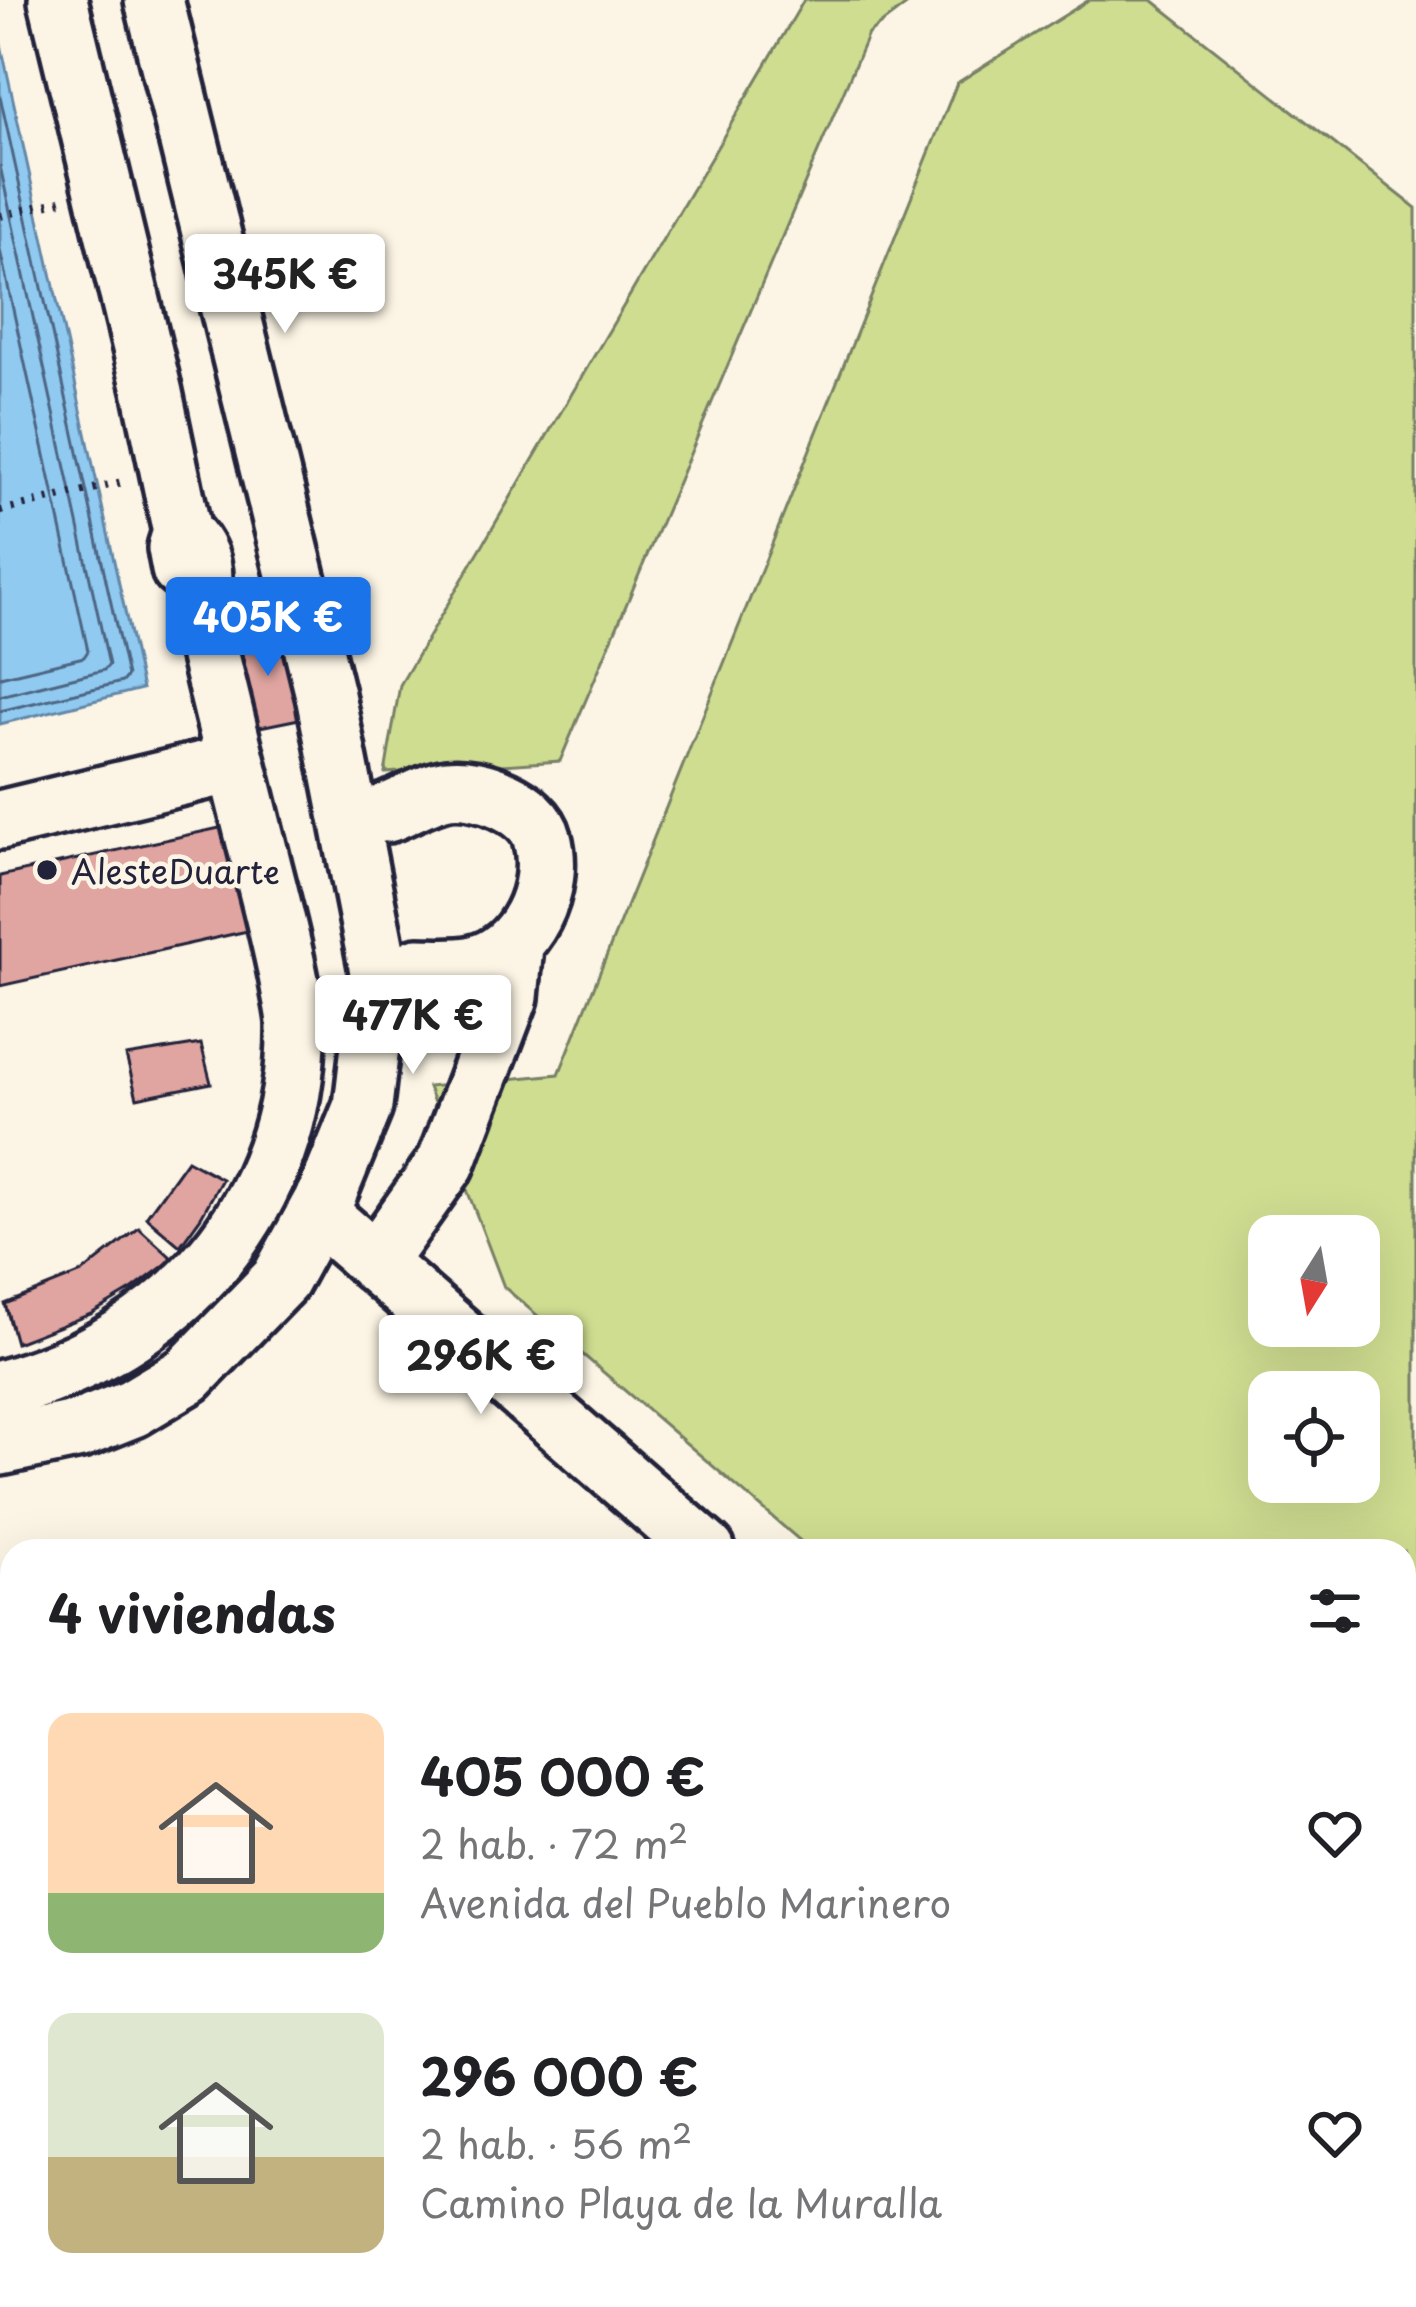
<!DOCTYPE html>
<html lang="es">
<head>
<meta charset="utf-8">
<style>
  :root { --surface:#fff; --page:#f6f6f6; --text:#202124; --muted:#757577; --accent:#1a73e8 }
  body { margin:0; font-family:"Playpen Sans",sans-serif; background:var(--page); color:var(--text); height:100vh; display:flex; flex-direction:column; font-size:45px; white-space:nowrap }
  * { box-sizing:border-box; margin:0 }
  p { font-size:39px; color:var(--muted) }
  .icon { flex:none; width:66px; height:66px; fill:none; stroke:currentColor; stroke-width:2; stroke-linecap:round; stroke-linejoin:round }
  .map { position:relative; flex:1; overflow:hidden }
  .details { position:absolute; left:0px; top:1539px; width:1416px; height:768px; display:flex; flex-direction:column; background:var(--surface); border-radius:36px 36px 0 0; box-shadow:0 12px 48px #0002 }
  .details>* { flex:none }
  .needle { width:78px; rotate:191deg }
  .tools { position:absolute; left:1248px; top:1215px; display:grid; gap:24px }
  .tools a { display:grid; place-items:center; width:132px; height:132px; border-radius:24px; background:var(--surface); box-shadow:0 12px 48px #0002; font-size:60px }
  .price { position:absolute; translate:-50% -102px; padding:0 27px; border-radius:12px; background:#fff; color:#222; font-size:39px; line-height:78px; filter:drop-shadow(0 3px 6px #0008) }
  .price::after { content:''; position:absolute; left:50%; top:72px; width:36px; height:27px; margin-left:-18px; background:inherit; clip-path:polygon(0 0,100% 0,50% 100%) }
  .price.active { background:var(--accent); color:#fff }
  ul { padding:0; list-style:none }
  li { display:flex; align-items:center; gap:36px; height:300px; padding:0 48px }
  li span { display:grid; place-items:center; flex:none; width:336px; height:240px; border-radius:24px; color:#555 }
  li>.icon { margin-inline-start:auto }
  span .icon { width:144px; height:144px; fill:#fffc; stroke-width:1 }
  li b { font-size:51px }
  h2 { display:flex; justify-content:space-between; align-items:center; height:144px; padding:0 48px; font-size:51px }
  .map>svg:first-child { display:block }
</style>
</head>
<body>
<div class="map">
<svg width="1416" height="2307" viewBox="0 0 1416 2307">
  <rect width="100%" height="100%" fill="#fcf5e5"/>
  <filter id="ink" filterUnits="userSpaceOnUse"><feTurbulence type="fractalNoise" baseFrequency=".00833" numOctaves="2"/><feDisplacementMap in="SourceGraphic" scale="24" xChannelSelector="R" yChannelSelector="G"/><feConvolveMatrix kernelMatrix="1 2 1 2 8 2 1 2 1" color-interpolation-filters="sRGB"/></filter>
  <g filter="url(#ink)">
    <!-- green -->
    <path fill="#cfdd91" stroke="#788066" stroke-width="3" fill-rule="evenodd" d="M804,0H913L868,34L560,761L385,773L400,685Z
      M1089,0H1152L1416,208V1816L1404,1819V1551H812L504,1287L428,1087L559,1074L957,83ZM1269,1236H1359V1326H1269ZM1269,1392H1359V1482H1269Z"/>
    <!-- water -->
    <path fill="#90caf0" stroke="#6487a8" stroke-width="3" d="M0,40L142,689L0,724Z"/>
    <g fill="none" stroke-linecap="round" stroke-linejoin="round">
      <!-- shore -->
      <path stroke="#4e6583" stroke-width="3" d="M0,96L127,676L122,682L0,711
        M0,166L109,665L104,670L0,696
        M0,250L88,651L84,657L0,677"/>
    </g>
    <!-- building -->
    <path fill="#e0a5a0" stroke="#22223b" stroke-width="3" d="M281,631L299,719L255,728L236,640Z
      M233,825L256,929L0,986V876Z
      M201,1044L211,1083L137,1098L126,1056Z
      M187,1160L222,1179L201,1217L180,1246L146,1217Z
      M139,1228L173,1259L133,1289L91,1314L16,1343L5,1304L82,1273Z
      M628,2295H650L660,2307H613Z
      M683,2295H772L779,2303L774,2307H694Z
      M1011,2295H1049L1058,2307H995Z"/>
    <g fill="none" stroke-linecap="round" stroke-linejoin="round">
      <defs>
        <path id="minor" d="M58,0L153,393L182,532L177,548L181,569
          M387,813C406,806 428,792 448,789C478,785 534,806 542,838C556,888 526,953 474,965C457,969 435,967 418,967
          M0,820L236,763
          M317,1212L706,1551
          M375,1263L446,1163L509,997L514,946
          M0,1390C173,1345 300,1206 296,1022C295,1010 292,998 290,986C283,947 273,909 263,870C241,782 218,693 198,604C208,575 203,554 182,532
          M0,1446L80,1429L133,1408L188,1375L280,1280L328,1192L363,1106L379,971L325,695L154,0
          M1404,1613L1416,1617
          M1404,1683L1416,1676
          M1404,1908L1416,1903
          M0,2036H12
          M1404,2076L1416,2112
          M464,2307L479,2295"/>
      </defs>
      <!-- minor casing -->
      <use href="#minor" stroke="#22223b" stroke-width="66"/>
      <!-- path -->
      <path stroke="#22223b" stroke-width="8" stroke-dasharray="3 9" stroke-linecap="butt" d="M0,216L61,201
        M0,511L122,482"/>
      <!-- minor -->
      <use href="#minor" stroke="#fcf5e5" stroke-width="57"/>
    </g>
  </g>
  <!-- markers -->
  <circle fill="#22223b" stroke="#fcf5e5" stroke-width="4.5" cx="47" cy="870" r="12"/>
  <g text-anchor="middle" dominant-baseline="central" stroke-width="9" stroke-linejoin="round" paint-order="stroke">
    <!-- poi labels -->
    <g font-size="33" fill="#22223b" stroke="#fcf5e5" text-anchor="start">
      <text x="71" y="870">AlesteDuarte</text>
    </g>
  </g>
</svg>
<div class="tools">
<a><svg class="needle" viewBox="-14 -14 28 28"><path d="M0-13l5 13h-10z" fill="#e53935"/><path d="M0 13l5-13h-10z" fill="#757577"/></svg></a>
<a><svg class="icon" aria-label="locate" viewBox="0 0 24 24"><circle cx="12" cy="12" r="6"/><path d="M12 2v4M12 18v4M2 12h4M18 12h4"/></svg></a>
</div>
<b class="price" style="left:285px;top:336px">345K €</b>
<b class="price active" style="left:268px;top:679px">405K €</b>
<b class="price" style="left:413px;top:1077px">477K €</b>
<b class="price" style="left:481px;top:1417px">296K €</b>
<section class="details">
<h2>4 viviendas<svg class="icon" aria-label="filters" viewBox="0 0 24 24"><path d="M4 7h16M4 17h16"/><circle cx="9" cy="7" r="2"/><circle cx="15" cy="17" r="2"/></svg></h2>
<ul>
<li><span style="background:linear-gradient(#ffd9b3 75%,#8fb573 0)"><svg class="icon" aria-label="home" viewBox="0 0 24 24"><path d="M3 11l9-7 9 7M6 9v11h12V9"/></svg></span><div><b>405 000 €</b><p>2 hab. · 72 m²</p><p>Avenida del Pueblo Marinero</p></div><svg class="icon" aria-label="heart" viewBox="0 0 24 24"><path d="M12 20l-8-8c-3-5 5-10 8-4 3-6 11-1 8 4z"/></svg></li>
<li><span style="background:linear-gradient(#dfe7d0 60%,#c2b280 0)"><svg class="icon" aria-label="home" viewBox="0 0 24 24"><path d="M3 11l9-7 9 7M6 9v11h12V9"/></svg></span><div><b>296 000 €</b><p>2 hab. · 56 m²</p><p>Camino Playa de la Muralla</p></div><svg class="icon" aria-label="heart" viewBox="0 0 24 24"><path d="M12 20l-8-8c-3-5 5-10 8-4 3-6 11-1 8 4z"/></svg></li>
</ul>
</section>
</div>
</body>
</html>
